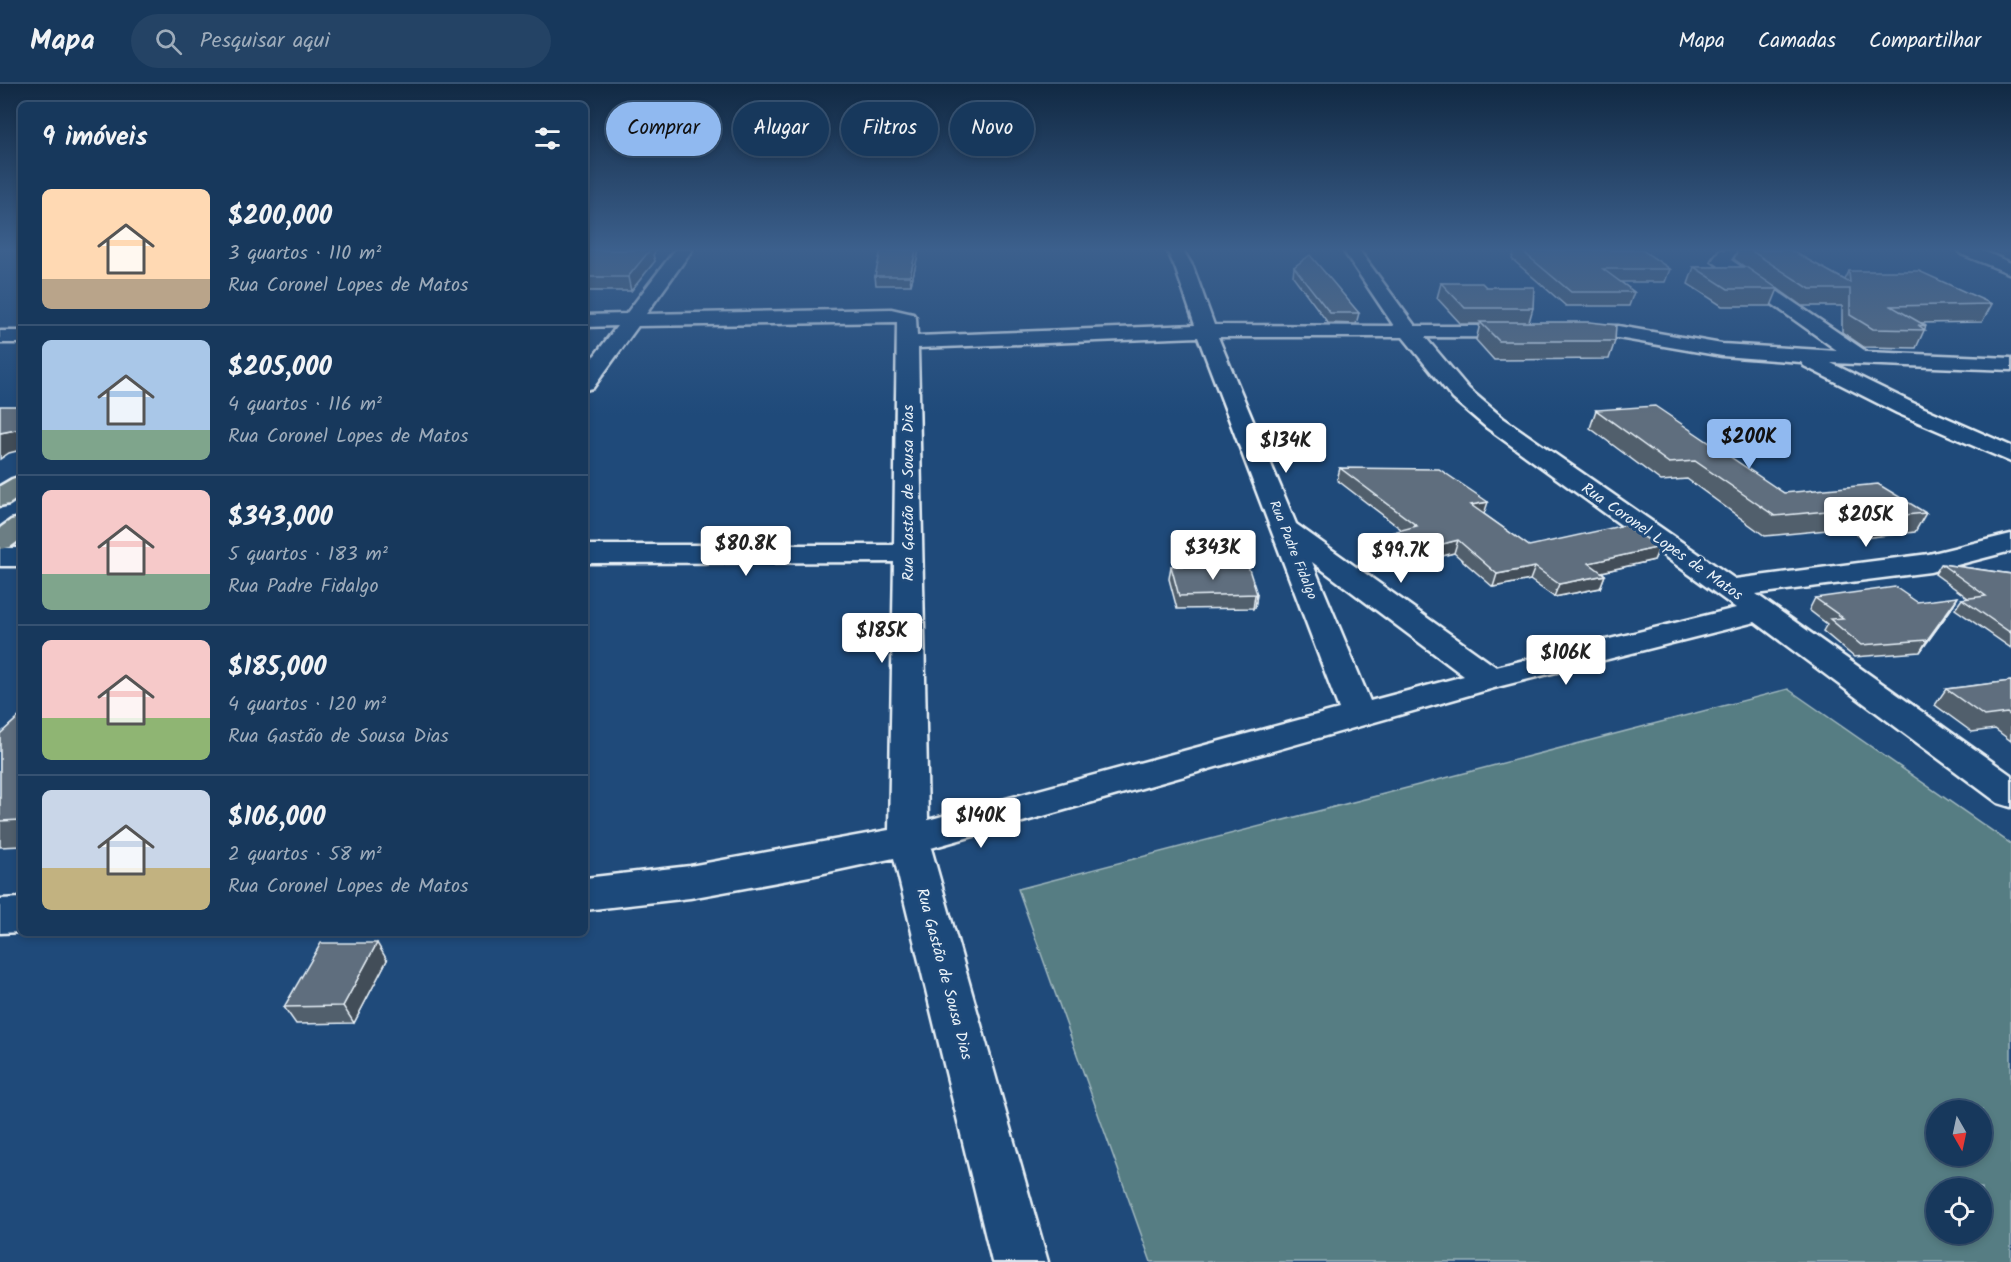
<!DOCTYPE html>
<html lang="pt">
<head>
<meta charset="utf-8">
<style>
  :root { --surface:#17385c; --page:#244365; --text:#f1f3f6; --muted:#9eacbb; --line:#365272; --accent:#90b9f0 }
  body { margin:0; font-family:Kalam,sans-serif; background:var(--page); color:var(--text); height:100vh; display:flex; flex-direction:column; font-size:22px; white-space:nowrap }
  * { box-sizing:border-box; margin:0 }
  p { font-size:20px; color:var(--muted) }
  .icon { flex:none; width:33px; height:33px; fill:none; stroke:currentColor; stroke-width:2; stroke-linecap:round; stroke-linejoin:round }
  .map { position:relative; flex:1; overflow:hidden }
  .side { position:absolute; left:18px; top:18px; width:570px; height:834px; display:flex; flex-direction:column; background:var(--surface); border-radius:9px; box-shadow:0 3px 9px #0003,0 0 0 2px var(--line) }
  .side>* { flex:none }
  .top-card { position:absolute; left:606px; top:18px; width:570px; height:54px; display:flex; gap:12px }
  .needle { width:39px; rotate:171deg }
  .fabs { position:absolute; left:1926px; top:1016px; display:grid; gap:12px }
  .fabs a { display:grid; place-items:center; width:66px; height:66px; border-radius:50%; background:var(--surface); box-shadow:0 3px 9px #0003,0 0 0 2px var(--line); font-size:30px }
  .price { position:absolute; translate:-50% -51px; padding:0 14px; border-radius:6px; background:#fff; color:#222; font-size:20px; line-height:39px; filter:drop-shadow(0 2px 3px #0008) }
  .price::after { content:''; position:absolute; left:50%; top:36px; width:18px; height:14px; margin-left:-9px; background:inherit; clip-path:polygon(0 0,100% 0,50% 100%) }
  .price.current { background:var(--accent); color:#111 }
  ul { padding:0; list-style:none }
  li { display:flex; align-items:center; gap:18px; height:150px; padding:0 24px }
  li+li { border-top:2px solid var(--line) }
  li span { display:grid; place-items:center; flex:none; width:168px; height:120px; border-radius:9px; color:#555 }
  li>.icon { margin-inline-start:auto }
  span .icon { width:72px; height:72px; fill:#fffc; stroke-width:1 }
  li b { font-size:26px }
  h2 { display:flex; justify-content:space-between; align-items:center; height:72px; padding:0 24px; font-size:26px }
  .tag { padding:0 21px; border-radius:27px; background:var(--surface); box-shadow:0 3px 9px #0003,0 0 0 2px var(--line); font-size:21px; line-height:54px }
  .tag.current { background:var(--accent); color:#111 }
  header { display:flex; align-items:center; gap:36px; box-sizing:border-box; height:84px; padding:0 30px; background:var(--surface); border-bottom:2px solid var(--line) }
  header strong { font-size:28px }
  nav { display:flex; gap:33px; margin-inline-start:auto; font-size:21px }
  .search { width:420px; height:54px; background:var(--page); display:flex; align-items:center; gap:15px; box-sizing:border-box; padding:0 21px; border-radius:33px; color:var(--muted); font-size:22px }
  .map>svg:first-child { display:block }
</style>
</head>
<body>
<header>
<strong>Mapa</strong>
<div class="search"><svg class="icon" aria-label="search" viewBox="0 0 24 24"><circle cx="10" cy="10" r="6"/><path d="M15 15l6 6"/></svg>Pesquisar aqui</div>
<nav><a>Mapa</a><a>Camadas</a><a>Compartilhar</a></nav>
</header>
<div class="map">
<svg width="2011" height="1178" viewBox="0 0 2011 1178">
  <rect width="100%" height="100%" fill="#1f4a7a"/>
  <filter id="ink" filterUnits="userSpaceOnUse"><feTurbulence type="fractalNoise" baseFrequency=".0167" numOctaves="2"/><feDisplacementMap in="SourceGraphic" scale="12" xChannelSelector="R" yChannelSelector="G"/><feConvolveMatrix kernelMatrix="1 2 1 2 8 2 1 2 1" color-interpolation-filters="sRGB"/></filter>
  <g filter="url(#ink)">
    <!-- green -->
    <path fill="#567d83" stroke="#9fb7be" stroke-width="1.5" fill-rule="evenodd" d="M1788,605L2011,760V1178H1151L1018,805ZM1936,1026H1982V1071H1936ZM1936,1104H1982V1149H1936Z"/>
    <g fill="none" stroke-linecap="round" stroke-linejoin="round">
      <defs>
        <path id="minor" d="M675,166H692L646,230L891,225L913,230L916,234L917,252L1195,241L1175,183L1167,166H1183L1193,183L1214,241L1394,242L1343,166H1359L1415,242H1618L1722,260L1838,267L1712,177L1720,166H1737L1731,176L1867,268L2011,274V286L1831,279L1913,319L2011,362V378L1897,329L1804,282L1801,278L1722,272L1618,254L1425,253L1469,305L1503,334L1735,495L1929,470L2011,450V467L1930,488L1756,510L2011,691V723L1998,719L1755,538L1501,602L931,764L1048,1178H992L894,774L810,792L690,814L585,826V794L690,782L889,746L894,478L585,479V461H894L897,238L638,242L593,304L585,306V284L617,242L585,243V231L626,230ZM1198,253L1339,625L928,736L918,264ZM1218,253H1403L1453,315L1487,344L1736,524L1496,583L1296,440ZM1312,478L1464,592L1370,617Z
          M1959,166H1981L2011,179V190L1961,170Z
          M0,247H21V259H0Z
          M0,464H21V482H0Z
          M21,814V848L0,849V815Z"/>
        <path id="major" d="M21,392V412L9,420L0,422V402L12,395Z
          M21,434V455L10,463L0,465V444L11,436Z"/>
      </defs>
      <!-- minor casing -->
      <use href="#minor" stroke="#e8f1f8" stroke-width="5"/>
      <!-- major casing -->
      <use href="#major" stroke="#e8f1f8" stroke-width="5"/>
      <!-- minor -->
      <use href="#minor" fill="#1f4a7a" fill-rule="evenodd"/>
      <!-- major -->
      <use href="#major" fill="#6c7e84" fill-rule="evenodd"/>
    </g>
    <!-- wall -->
    <path fill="#515f6c" stroke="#e8f1f8" stroke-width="1.5" d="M585,166L653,171L655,177L631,207H585Z
      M919,166L911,201H876L875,192Z
      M1515,166H1642L1670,185L1665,198H1621L1634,208L1629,222H1566L1512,175Z
      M1738,166H1790L1845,196L1849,187L1992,220L1982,238L1921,239L1926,242L1916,264L1864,263L1842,248V222H1802L1778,205L1771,222H1722L1688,200L1694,183H1745L1734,175Z
      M1294,183L1359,229L1356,240L1328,239L1293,192Z
      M1441,199L1486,203L1533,224L1529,238L1615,257L1609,275L1494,276L1476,256L1480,240H1461L1437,214Z
      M1596,326L1784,409L1926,429L1915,448L1863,454L1848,444L1765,452L1687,395L1661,397L1590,344Z
      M1340,384L1484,430L1529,462L1660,463L1654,476L1602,488L1605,491L1600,504L1554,513L1530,496L1493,503L1454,469L1396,484L1372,465L1375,453L1402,446L1337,396Z
      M1941,480L2011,490V564L1955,525L1962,515L1968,514L1935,490Z
      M1171,482L1257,510L1255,524L1177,525L1169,495Z
      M1815,514L1917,518L1951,525L1920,568L1854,573L1823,547L1827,540L1809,526Z
      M2011,597V657L1995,645L1972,648L1935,621L1946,605Z
      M21,631V762L0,763V650Z
      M387,876L354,939L296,940L284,923Z"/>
    <!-- shaded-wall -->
    <path fill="#424d58" stroke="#e8f1f8" stroke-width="1.5" d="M646,166H657L653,171L655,177L631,207L628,193Z
      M916,166H919L911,201L910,192Z
      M21,345V366L9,369L0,375V349Z
      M1488,418L1484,430L1468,434L1471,421Z
      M1458,456L1454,469L1396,484L1400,471Z
      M1660,463L1654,476L1584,492L1589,479Z
      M1535,483L1530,496L1493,503L1497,490Z
      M1605,491L1600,504L1554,513L1559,500Z
      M1257,510L1255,524L1253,525L1255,511Z
      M1958,513L1951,525L1920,568L1927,556Z
      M377,859L387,876L354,939L343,922Z"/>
    <!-- building -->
    <path fill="#5e6e7e" stroke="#e8f1f8" stroke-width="1.5" d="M585,166H650L628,193H585Z
      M881,166H916L910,192H875Z
      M1521,166H1642L1670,185H1603L1634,208H1571Z
      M1750,166H1790L1850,199L1849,187H1919L1992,220L1891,222L1926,242L1918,241L1925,246L1873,245L1850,231V205H1810Z
      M1310,171L1359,229H1330L1294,183Z
      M1694,183H1746L1778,205H1728Z
      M1441,199H1482L1486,203H1534L1533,224H1465Z
      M1480,238H1590L1616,241L1615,257H1499Z
      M0,322H21V345L0,349Z
      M1655,322L1784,409L1878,400L1926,429L1874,434L1858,424L1775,432L1695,377L1669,379L1596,326Z
      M1340,384L1439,385L1488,418L1471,421L1529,462L1625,441L1660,463L1589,479L1605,491L1559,500L1535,483L1497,490L1458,456L1400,471L1375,453L1417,442Z
      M1941,480L2011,490V549L1962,515L1986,512Z
      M1171,482H1248L1257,510L1179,512Z
      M1895,503L1917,518L1958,513L1927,556L1861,561L1830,535L1843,534L1815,514Z
      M2011,597V632L2007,629L1984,632L1946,605Z
      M21,631V736L0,737V650Z
      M321,859H377L343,922L284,923Z"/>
  </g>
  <!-- sky -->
  <linearGradient id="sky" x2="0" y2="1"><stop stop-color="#112943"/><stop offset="0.5" stop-color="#3c608d"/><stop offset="1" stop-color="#3c608d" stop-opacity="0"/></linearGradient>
  <rect width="2011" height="331" fill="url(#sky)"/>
  <g text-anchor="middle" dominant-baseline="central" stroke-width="6" stroke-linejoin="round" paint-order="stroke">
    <!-- far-street labels -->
    <g font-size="14" fill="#e8f1f8" stroke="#1f4a7a">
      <text transform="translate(1293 466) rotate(68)">Rua Padre Fidalgo</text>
    </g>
    <!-- street labels -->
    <g font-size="16" fill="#e8f1f8" stroke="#1f4a7a">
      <text transform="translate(908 409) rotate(-90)">Rua Gastão de Sousa Dias</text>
      <text transform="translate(1662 458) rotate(35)">Rua Coronel Lopes de Matos</text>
      <text transform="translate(944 890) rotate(75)">Rua Gastão de Sousa Dias</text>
    </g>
  </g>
</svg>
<div class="fabs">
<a><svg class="needle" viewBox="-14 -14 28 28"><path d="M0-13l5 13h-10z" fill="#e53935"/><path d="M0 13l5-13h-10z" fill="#9eacbb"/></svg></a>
<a><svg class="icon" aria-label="locate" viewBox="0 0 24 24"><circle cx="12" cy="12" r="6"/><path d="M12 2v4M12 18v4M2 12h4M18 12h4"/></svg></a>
</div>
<b class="price current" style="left:1749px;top:386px">$200K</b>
<b class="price" style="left:1286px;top:390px">$134K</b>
<b class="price" style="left:1866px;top:464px">$205K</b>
<b class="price" style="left:746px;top:493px">$80.8K</b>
<b class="price" style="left:1213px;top:497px">$343K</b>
<b class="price" style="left:1401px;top:500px">$99.7K</b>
<b class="price" style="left:882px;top:580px">$185K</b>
<b class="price" style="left:1566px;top:602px">$106K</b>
<b class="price" style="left:981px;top:765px">$140K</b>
<div class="top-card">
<a class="tag current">Comprar</a>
<a class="tag">Alugar</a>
<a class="tag">Filtros</a>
<a class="tag">Novo</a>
</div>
<section class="side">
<h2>9 imóveis<svg class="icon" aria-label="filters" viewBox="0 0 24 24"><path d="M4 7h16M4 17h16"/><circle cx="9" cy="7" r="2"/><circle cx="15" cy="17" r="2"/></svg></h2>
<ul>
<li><span style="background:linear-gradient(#ffd9b3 75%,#b9a48a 0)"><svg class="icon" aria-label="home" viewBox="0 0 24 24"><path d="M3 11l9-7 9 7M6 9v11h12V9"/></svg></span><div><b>$200,000</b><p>3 quartos · 110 m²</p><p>Rua Coronel Lopes de Matos</p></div></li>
<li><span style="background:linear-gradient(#a9c7e8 75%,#7fa58c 0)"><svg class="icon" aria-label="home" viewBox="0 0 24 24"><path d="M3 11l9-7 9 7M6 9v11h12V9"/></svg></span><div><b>$205,000</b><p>4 quartos · 116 m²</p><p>Rua Coronel Lopes de Matos</p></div></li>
<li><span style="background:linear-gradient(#f6c9c9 70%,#7fa58c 0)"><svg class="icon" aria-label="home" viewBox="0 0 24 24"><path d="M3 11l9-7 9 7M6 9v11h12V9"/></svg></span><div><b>$343,000</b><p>5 quartos · 183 m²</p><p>Rua Padre Fidalgo</p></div></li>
<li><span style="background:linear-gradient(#f6c9c9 65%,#8fb573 0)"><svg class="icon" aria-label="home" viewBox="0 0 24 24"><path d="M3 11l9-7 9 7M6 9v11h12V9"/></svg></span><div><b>$185,000</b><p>4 quartos · 120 m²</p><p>Rua Gastão de Sousa Dias</p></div></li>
<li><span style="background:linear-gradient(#c9d6e8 65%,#c2b280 0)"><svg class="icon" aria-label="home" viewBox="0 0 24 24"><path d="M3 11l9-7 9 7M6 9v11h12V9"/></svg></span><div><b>$106,000</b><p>2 quartos · 58 m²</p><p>Rua Coronel Lopes de Matos</p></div></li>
</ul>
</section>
</div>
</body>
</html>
